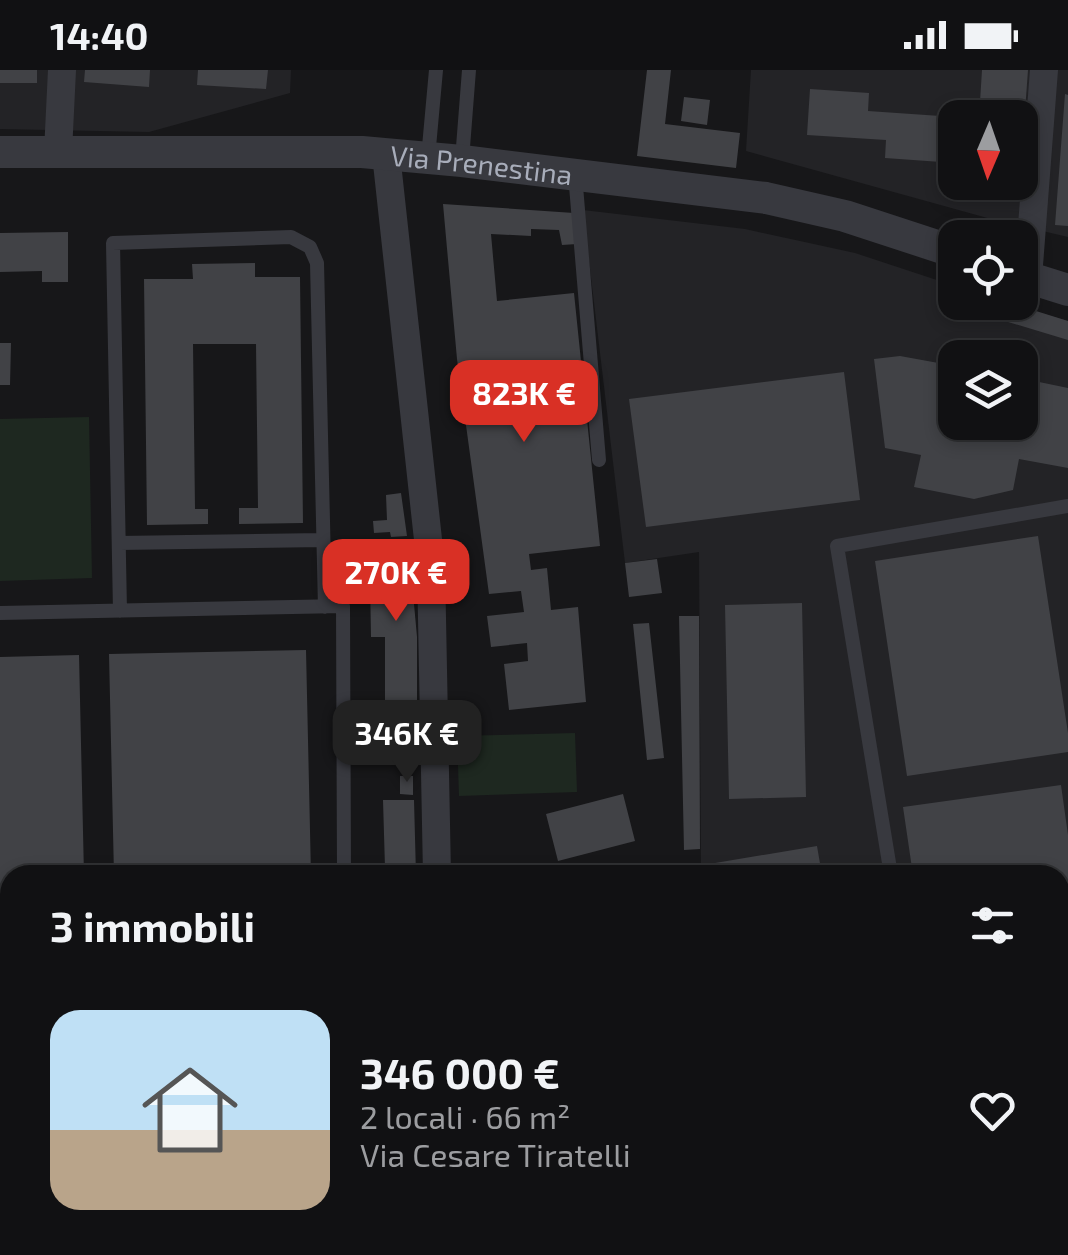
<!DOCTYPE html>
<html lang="it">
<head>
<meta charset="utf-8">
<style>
  :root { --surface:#111113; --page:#1e1f21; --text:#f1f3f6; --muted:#9c9da0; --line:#303133; --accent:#d93025 }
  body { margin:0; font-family:"Exo 2",sans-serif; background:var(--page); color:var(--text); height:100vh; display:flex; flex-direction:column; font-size:38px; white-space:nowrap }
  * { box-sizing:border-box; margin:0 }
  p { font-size:32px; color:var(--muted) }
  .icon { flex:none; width:55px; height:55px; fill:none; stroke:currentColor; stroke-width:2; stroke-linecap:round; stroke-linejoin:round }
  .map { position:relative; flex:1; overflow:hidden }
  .side { position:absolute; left:0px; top:795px; width:1070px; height:390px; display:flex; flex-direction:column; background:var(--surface); border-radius:30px 30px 0 0; box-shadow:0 5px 15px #0003,0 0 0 2px var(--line) }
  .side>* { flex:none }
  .needle { width:65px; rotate:182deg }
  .controls { position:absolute; left:938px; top:30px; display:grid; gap:20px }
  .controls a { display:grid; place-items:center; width:100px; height:100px; border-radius:20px; background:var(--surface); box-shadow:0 5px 15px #0003,0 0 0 2px var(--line); font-size:50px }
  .price { position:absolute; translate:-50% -85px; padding:0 22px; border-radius:20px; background:var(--accent); color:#fff; font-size:32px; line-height:65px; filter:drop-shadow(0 2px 5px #0008) }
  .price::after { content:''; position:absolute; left:50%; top:60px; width:30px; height:22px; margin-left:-15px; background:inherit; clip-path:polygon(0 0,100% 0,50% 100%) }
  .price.active { background:#222; color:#fff }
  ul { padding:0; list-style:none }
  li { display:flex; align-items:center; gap:30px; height:250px; padding:0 50px }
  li+li { border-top:2px solid var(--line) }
  li span { display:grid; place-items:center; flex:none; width:280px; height:200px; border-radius:30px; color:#555 }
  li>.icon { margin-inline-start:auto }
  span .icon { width:120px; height:120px; fill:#fffc; stroke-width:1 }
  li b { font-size:42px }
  h2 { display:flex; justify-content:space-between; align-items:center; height:120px; padding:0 50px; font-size:42px }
  .status { display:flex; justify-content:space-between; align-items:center; height:70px; padding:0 50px; background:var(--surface); direction:ltr }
  .status svg { height:28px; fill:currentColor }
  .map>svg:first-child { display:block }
</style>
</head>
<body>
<div class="status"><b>14:40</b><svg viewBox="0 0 49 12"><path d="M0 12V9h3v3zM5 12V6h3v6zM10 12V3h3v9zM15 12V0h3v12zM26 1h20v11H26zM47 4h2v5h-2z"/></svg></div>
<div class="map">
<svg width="1068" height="1185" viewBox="0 0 1068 1185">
  <rect width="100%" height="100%" fill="#171719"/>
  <!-- built -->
  <path fill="#232326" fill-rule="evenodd" d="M0,0H291L290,23L149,62L0,59Z
    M751,0H1068V167L991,149L746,81ZM955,48H1020V112H955Z
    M583,140L745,159L855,183L955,216V232L1007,233L1068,251V1185H529L528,1175H1060V805H701L699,482L625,493ZM955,288H1020V352H955Z"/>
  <!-- green -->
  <path fill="#1e2820" d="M89,347L92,508L0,511V349Z
    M575,663L577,722L459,726L457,666Z
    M465,1175H528L529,1185H464Z"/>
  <!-- building -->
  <path fill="#414246" d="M0,0H37V13H0Z
    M85,0H150L149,17L84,12Z
    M198,0H268L266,19L197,15Z
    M647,0H671L665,54L740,63L736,98L637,86Z
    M982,0H1028L1023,69H1020V48H979Z
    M810,19L869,23L868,41L955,47V93L885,88L886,70L807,65Z
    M1065,24L1068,25V156L1055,155Z
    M684,27L710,30L707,55L681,51Z
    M970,112H1020V119L970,115Z
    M443,134L574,143L577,174L562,175L559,160L531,159V166L491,164L497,231L574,223L600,476L529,484L531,500L547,498L551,540L578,537L586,632L509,640L504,594L528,591L527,573L491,577L487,546L524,542L521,521L489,524L457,289Z
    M68,162V212H42V201L0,202V163Z
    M255,193V207H300L303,453L239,454V438H258L256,274H193L195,439H208V454L147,455L144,209H193L192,194Z
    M978,232H1007L1068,251V270L975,242Z
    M0,273H11L10,315H0Z
    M900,286L955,296V352H1020V308L1068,318V398L1019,389L1013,420L974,429L914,417L921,385L885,378L874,289Z
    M844,302L860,430L646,457L629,329Z
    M401,423L407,466L391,467L390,462L374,463L373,451L387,450L386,425Z
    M1038,466L1068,663V682L907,706L875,491Z
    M409,479L417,567V633H385V567H371L370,510L379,509L378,483L382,480Z
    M657,489L662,523L629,527L625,493Z
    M802,533L806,727L729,729L725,535Z
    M679,546H699L700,779L684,780Z
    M649,553L664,688L647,690L633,554Z
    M306,580L311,805H114L109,584Z
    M79,585L84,805H10V888H0V587Z
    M400,706H413V725L400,724Z
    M1061,715L1068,765V926L1060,927V805H913L903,737Z
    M623,724L635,771L558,791L546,744Z
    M383,730H414L416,805H378V799L385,798Z
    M817,776L822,805H718L715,793Z
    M0,898H10V1014H0Z
    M0,1041H10V1175H91V1185H0Z
    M124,1175H318V1185H125Z
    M397,1175H425V1185H397Z
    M569,1175H708L709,1185H571Z"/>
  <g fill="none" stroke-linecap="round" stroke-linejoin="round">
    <!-- service -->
    <path stroke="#38393f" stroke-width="14" d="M428,88L436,0
      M462,90L469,0
      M575,104L599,390
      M119,473L323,470
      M120,541L113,173L291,167L310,177L317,193L325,537
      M0,543L343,536L344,805
      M891,805L837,476L1068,436
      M345,1175V1185
      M551,1175L552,1185
      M715,1175L716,1185"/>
    <!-- minor -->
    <path stroke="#38393f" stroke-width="28" d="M58,82L62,0
      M386,84L431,497L437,805
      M1028,208L1044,0
      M443,1175V1185"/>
    <!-- tertiary -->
    <g stroke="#38393f" stroke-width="32">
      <path id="s1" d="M0,82H362L462,91L766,128L845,146L955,182"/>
      <path d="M1020,205L1068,220"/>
    </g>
  </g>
  <g text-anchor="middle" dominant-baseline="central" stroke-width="10" stroke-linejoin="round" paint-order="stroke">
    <!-- street labels -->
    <g font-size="28" fill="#a8adba" stroke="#121214">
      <text stroke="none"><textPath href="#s1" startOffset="482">Via Prenestina</textPath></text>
    </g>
  </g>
</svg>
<div class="controls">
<a><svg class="needle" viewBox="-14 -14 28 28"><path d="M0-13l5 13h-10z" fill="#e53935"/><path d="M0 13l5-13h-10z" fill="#9c9da0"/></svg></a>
<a><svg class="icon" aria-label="locate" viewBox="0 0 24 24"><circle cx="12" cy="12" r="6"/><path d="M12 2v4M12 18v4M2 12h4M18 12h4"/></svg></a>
<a><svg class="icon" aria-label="layers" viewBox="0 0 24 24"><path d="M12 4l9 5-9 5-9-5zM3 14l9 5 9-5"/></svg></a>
</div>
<b class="price" style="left:524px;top:375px">823K €</b>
<b class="price" style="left:396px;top:554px">270K €</b>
<b class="price active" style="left:407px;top:715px">346K €</b>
<section class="side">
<h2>3 immobili<svg class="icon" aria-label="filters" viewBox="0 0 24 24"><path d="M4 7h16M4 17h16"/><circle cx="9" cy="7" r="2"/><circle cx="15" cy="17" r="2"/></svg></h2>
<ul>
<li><span style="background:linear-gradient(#bfe0f5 60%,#b9a48a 0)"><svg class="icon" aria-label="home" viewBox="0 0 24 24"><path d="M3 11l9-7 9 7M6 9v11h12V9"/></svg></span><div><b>346 000 €</b><p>2 locali · 66 m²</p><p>Via Cesare Tiratelli</p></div><svg class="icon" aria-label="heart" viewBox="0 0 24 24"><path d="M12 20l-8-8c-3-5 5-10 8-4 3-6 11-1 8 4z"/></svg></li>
</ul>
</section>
</div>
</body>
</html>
